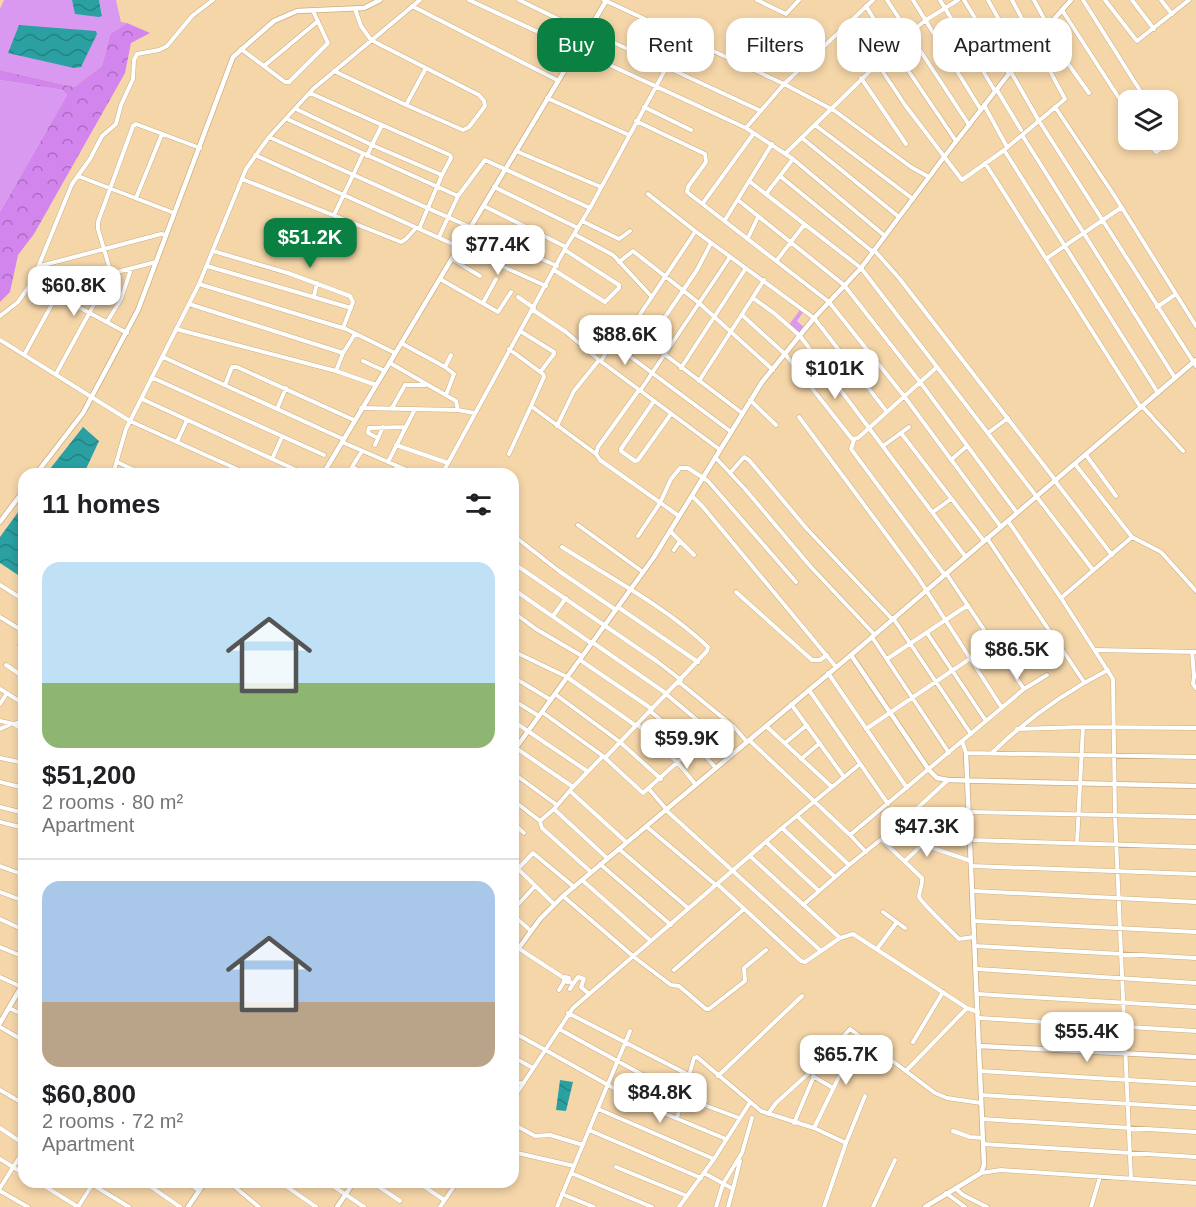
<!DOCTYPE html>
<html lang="en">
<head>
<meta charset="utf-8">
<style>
  :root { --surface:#fff; --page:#f6f6f6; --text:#202124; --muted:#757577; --line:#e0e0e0; --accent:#0b8043 }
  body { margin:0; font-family:Arial,sans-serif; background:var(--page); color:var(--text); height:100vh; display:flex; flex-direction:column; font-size:22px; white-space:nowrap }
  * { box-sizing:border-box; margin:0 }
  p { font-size:20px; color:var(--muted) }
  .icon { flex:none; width:33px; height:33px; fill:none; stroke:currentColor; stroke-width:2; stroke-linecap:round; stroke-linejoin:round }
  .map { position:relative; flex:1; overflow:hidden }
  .details { position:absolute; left:18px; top:468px; width:501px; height:720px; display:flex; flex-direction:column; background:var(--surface); border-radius:18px; box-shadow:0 3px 9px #0003 }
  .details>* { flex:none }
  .hud { position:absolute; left:537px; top:18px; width:568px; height:54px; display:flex; gap:12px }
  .controls { position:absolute; left:1118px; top:90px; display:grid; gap:12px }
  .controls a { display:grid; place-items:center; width:60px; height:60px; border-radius:12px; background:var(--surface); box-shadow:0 3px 9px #0003; font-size:30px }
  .price { position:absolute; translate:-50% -51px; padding:0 14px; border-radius:12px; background:#fff; color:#222; font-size:20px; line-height:39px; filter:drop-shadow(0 2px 3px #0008) }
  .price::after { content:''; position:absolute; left:50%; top:36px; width:18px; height:14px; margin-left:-9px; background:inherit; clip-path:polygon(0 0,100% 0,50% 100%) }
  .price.active { background:var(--accent); color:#fff }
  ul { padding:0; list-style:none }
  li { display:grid; align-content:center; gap:12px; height:318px; padding:0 24px }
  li+li { border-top:2px solid var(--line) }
  li span { display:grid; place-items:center; height:186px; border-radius:18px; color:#555 }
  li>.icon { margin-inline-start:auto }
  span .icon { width:108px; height:108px; fill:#fffc; stroke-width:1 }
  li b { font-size:26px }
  h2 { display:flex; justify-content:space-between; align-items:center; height:72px; padding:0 24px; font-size:26px }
  .pill { padding:0 21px; border-radius:18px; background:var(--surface); box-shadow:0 3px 9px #0003; font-size:21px; line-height:54px }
  .pill.active { background:var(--accent); color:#fff }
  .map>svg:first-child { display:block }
</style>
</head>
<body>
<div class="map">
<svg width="1196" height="1207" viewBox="0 0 1196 1207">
  <defs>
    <pattern id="forest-crowns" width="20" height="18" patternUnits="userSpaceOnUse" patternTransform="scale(1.5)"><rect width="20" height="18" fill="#d385ee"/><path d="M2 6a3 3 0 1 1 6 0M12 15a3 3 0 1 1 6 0" fill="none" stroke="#ab6cbf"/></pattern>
    <pattern id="water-waves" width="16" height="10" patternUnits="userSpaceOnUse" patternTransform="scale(1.5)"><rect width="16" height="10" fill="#2aa0a2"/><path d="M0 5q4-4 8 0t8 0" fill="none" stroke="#248282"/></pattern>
  </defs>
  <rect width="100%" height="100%" fill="#f5d6a9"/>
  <!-- grass -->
  <path fill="#d999f1" d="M4,0H72L76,14L102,15L99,0H116L121,22L127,23L110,34L102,66L74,87L0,70V9Z
    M0,80L63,90L67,95L0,212Z
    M800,310L803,312L797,321L806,329L800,336L788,326Z"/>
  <!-- forest -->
  <path fill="url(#forest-crowns)" d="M127,23L150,33L131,43L125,73L34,234L18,255L10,292L0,302V212L67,95L63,90L0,80V70L74,87L102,66L110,34Z"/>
  <!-- water -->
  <path fill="url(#water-waves)" d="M72,0H99L102,16L99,17L75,14Z
    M19,25L96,31L97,34L81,67L74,68L8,53Z
    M83,427L99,441L86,469L85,474H46Z
    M24,504V579L0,563V537Z
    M560,1080L573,1082L566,1111L556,1110Z"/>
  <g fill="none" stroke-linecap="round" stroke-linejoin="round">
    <defs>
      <path id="minor" d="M469,0L746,128L793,159L885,236
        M519,0L587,33
        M604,0L784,84L835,111L911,167L929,177
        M757,0L786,14L799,0
        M887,0L969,125
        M913,0L981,110
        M940,0L995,91
        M964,0L1009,74
        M988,0L1021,59
        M1034,0L1069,65L1089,93
        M1083,0L1146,100
        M1105,0L1137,41L1189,0
        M1132,0L1154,29
        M1161,0L1172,14
        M412,6L557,80
        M866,6L880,29L956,141
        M1062,10L1128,112
        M589,31L761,111
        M241,49L285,82H289L328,43L313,11
        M877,63L905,105L962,180L1003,151L1065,99L1012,0
        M264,66L318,21
        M334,71L406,105L426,68L371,40L361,26L355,9
        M1011,72L1039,121L1196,366
        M861,78L906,144
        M997,90L1021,130
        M310,93L450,155L451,158L442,175L419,229
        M547,98L629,135
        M406,105L463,130L469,127L485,106L484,101L479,95L426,68
        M984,105L1007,147
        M644,107L691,130
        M1055,107L1112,192L1196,326
        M296,109L372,145L367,156
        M287,119L458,196
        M636,121L705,154L706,162L688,187L687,192L829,302L904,396L1001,527
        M382,125L372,145L442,175
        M815,125L913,199
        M746,128L784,84L873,0
        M1022,135L1175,378
        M269,137L557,266
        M802,138L899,217
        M1146,140L1156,152L1172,142L1167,134
        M1004,150L1158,393
        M516,151L601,187
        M786,153L905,37L926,20L958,0
        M255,155L546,286
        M985,163L1141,408
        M78,176L174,213
        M780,176L873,252
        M242,179L401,242L406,239L416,228
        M749,181L861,268L1093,570
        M494,187L578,228
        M648,194L695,231L814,318L887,412
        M766,194L793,159
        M136,198L162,134
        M738,200L844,285L920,382L1017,513
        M703,203L754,133
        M484,206L566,247L590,208L683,37
        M334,215L363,154
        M725,220L772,144
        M582,221L619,239L630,231
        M574,234L613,255L652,297
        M439,237L458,196L485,160L590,208
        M748,238L758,217
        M874,250L899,278L1056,481
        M213,251L288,273L350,296L353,302L343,328
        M1047,258L1122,207
        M452,259L480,276
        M777,260L804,225
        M619,262L633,251L699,303L773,370
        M40,266L161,234L166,235
        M207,266L351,308
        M554,270L605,302L619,288V285L565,250
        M440,279L498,312L511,292
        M32,282L127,333
        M199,284L346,329L395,353
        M47,290L156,262
        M314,296L317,283
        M518,297L534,308
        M753,298L774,313L800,336L965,556
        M483,303L496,279
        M189,304L343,353
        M1157,307L1176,294
        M533,310L566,332L599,360L719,449
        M742,315L785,354L852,439L858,438L937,367
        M0,316L18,302L32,282L72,184L90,159L102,136L116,124L121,105L133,79L134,60L137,54L159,50L167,46L192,16L213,0
        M107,322L121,299L131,269
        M631,328L695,232
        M176,329L336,371L376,385
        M520,331L554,352V354L541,371
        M0,340L130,421L248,474
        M648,342L697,270L711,243
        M401,343L445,367L451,355
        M612,343L730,431
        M509,349L543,374L544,377L531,406L596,454
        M24,355L57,295
        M163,357L343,439
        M363,361L385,371
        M601,361L623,325H626L742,413
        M390,363L456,401L458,410
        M445,367L454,374L446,395
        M681,368L746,268
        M336,371L343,353L355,334
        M56,374L111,273L98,229V222L133,126L136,124L200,148
        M153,378L324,455
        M699,381L764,280
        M225,385L232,367H237L354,420
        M639,390L598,447L596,454L600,460L679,516
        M640,391L730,257
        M142,399L305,474
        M750,400L776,425
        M654,401L621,449V451L635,461L638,460L671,414
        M1142,406L1183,451
        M361,408L458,410L474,413
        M392,408L405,385H425
        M277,409L286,388
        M799,417L917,576L1002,708
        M557,426L574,391L599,360
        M901,433L984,541
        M988,433L1008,418
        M378,438L368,433L369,428L405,427
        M854,440L851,449L944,574
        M177,442L187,420
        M342,442L416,474
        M375,445L383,427
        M396,445L448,463
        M883,446L909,427
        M509,454L531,406
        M1086,455L1116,496
        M715,457L745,489L810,566L874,634
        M272,459L282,437
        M951,460L967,446
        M117,462L143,474
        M388,462L415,409
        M352,467L362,451
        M730,473L744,457L749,460L807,529L892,619
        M113,474L126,429L199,284L246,169L269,137L313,89L420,0
        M348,474L352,467L367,474
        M394,474L397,466
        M442,474L566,247
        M1055,481L1112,555
        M692,496L703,507L836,667
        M933,512L951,499
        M1008,521L1061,598L1113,679L1115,816L1131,1179
        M578,525L643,572
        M670,531L694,555
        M513,535L559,571L616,610
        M638,536L660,503L671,479L680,468H688L708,481L796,582
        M1132,537L1161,552L1196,591
        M987,538L1084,682
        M562,547C609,577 668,608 708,647L707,651L605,758
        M674,550L680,541
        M513,563L658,662L681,680
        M946,573L1024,689
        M0,585L24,600
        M513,589L591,643
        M736,592L812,660H820L827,655
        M1061,598L1132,537L1075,464
        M618,607L698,662
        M513,612L536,629L582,656
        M553,616L566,598
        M0,617L18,628L24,627
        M893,618L971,734
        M927,633L986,721
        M872,637L949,753
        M24,639L20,645L24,649
        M592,642L667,694
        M1096,650L1196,652
        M513,651L567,677L635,725
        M1192,652L1194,676H1196
        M887,659L968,605
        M580,660L652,709
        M6,665L24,677
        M828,673L907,788
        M1194,676L1193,684L1196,688
        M513,677L551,700
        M679,682L734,727L747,742
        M0,689L24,704
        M809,690L888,804
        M555,694L620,742L661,779
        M513,700L539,716
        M0,704L7,693
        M791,704L844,777
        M650,711L695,748
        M542,712L603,756L643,793L710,733L709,730L666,694
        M0,721L14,724L24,731
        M513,721L587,771
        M14,724L24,720
        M637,724L678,763L696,785
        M766,726L832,787
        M0,729L9,725
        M866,729L993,643
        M1017,729L1083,727L1196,728
        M749,740L850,835L1024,689L1047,675
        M962,741L966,753L1196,757
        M785,743L807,725
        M697,747L716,768
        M516,748L573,787L603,756
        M993,752C1028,718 1065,692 1108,670
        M0,758L24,763
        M801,759L820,743
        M513,773L557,805
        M0,782L24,788
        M649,789L667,810
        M570,791L626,842
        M513,800L540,821L554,809L573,787
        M0,807L24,813
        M554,809L607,858
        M667,811L821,951
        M20,812L24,796
        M969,812L1196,817
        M797,816L849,865
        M909,817L970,840L1196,847
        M540,821L542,828L591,872
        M0,822L24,828
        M513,823L524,833
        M899,825L921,844L971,861
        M647,827L716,885
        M782,828L835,877
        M850,835L866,852
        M882,840L922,878C923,885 919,891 919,897C920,901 953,933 959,939L974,937
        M766,842L819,891
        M1077,843L1083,727
        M619,849L688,908
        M750,856L840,938
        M905,861L922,845
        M600,864L671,925
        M0,866L24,875
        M971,866L1196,874
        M518,869L554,904
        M513,874L533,853L574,887
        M582,880L651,941
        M717,884L801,961L805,962L840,938L853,934L967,1008L978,1012
        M973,891L1196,902
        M0,892L24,901
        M563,896L634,957L671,985L679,986L706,1009H709L745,981L744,968L766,950
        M803,905L849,865L899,825L948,780
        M513,910L535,886
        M883,912L905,928
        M513,915L531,931
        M0,919L24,930
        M974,921L1196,932
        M975,946L1196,958
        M0,947L24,957
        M518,948L564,978
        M877,949L897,922
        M977,969L1196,983
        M674,970L744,909
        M0,977L24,988
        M565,977L569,978L568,982L564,981Z
        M569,981L573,984L578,977L584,979L581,987L589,994
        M570,989L573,984
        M559,990L564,982
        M978,994L1196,1007
        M9,1008L24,1015
        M568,1013L689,1075
        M979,1018L1196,1031
        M0,1027L24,1041
        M559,1029L683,1097L739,1118
        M513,1032L644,1105L726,1139
        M913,1042L943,992
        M513,1057L533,1068
        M906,1071L967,1008
        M980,1071L1196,1084
        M718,1076L802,996
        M813,1076L833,1088
        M513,1081L523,1084
        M0,1090L24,1104
        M981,1095L1196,1108
        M513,1099L573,1008L782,828L860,764
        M598,1109L714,1159
        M768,1114L776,1103L809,1073L850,1029L935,1093L947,1098L981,1103
        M677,1118L694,1058L697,1057L761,1111L814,1128L846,1143
        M982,1119L1196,1132
        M794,1123L814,1076
        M513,1124L535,1136L550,1135L583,1145
        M0,1128L24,1144
        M814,1128L859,1036
        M589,1130L701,1178
        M953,1131L970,1137L983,1138
        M983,1144L1196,1157
        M513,1152L574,1166
        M0,1159L24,1174
        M616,1167L687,1196
        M571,1173L652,1207
        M704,1173L733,1189L740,1161
        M981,1173L1001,1170L1196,1183
        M38,1182L78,1207L92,1185
        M88,1182L129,1207
        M144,1182L180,1207
        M187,1182L199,1191
        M229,1182L259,1207
        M280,1182L316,1207
        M327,1182L364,1207
        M372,1182L400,1201
        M422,1185L444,1200
        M0,1188L24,1150
        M955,1188L963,1195L987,1207
        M0,1191L28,1207
        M946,1193L965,1207
        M562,1194L594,1207
        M440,1207L457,1182
        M557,1207L630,1031
        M679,1207L714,1159L749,1104
        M716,1207L723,1184L742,1153L752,1118
        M728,1207L733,1189
        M824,1207L846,1143L865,1096
        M873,1207L895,1160
        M1091,1207L1100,1177"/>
      <path id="tertiary" d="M36,474L83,413L138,310L233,57L274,21L297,11L364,8L380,0
        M323,474L606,1
        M0,522L24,490
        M851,655L929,770L937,778L948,780L1196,786
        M513,752L654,557L762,382L814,318L861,268L944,157L1033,43L1071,0
        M513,956L540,919L563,896L851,655L1196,360
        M0,1023L24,982
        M980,1046L1196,1057
        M188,1207L205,1182
        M337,1207L354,1182
        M925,1207L981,1173L984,1165L966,753"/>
    </defs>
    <!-- minor casing -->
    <use href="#minor" stroke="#cbad82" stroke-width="5"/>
    <!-- tertiary casing -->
    <use href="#tertiary" stroke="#cbad82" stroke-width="6"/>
    <!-- minor -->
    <use href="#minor" stroke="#fff" stroke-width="4"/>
    <!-- tertiary -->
    <use href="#tertiary" stroke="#fff" stroke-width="4.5"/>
  </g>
</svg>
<div class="controls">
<a><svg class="icon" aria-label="layers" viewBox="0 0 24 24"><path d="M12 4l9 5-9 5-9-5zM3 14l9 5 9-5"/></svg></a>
</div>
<b class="price active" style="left:310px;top:269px">$51.2K</b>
<b class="price" style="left:498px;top:276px">$77.4K</b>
<b class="price" style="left:74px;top:317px">$60.8K</b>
<b class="price" style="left:625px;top:366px">$88.6K</b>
<b class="price" style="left:835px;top:400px">$101K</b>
<b class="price" style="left:1017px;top:681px">$86.5K</b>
<b class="price" style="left:687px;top:770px">$59.9K</b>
<b class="price" style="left:927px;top:858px">$47.3K</b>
<b class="price" style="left:1087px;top:1063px">$55.4K</b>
<b class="price" style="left:846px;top:1086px">$65.7K</b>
<b class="price" style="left:660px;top:1124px">$84.8K</b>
<div class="hud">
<a class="pill active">Buy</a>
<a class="pill">Rent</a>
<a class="pill">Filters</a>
<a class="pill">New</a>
<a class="pill">Apartment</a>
</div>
<section class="details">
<h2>11 homes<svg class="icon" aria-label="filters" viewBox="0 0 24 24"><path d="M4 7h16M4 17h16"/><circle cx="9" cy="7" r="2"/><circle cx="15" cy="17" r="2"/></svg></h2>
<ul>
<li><span style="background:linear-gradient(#bfe0f5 65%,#8fb573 0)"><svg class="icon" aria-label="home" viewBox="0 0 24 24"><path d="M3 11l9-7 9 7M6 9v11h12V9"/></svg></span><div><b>$51,200</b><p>2 rooms · 80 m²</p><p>Apartment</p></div></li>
<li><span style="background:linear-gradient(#a9c7e8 65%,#b9a48a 0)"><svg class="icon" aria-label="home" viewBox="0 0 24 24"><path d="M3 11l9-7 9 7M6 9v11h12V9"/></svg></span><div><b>$60,800</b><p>2 rooms · 72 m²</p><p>Apartment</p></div></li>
</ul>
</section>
</div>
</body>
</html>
